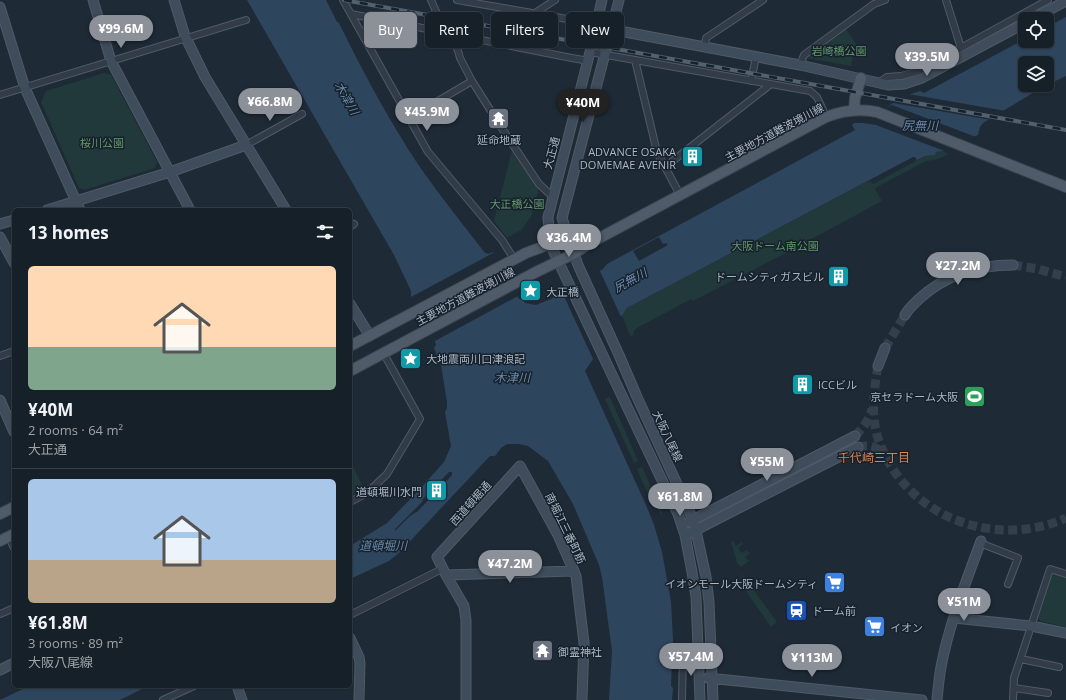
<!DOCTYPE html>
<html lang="en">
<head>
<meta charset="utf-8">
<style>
  :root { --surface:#162029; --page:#1f2831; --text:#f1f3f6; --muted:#9ea3a8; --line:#353e46; --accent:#8c9099 }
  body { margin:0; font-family:"Open Sans","Noto Sans JP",sans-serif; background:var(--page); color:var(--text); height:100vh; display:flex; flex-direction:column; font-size:15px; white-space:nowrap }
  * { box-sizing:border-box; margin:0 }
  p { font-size:13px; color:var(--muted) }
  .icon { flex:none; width:22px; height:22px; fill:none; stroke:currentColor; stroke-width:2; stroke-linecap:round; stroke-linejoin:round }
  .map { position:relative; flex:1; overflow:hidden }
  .drawer { position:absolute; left:12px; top:208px; width:340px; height:480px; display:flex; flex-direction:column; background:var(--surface); border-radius:6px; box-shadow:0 1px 3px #0004,0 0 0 1px var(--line) }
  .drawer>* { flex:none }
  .guide { position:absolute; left:364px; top:12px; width:380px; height:36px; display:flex; gap:8px }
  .fabs { position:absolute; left:1018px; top:12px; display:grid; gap:8px }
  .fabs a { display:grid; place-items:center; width:36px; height:36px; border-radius:6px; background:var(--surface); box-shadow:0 1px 3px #0004,0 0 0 1px var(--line); font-size:20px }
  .price { position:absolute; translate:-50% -34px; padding:0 9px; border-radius:14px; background:var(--accent); color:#fff; font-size:13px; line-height:26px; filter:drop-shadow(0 1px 2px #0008) }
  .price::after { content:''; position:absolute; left:50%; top:24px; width:12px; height:9px; margin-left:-6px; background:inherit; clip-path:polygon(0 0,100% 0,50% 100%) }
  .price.on { background:#222; color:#fff }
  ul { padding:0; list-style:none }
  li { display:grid; align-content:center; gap:8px; height:212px; padding:0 16px }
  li+li { border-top:1px solid var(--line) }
  li span { display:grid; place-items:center; height:124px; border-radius:6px; color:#555 }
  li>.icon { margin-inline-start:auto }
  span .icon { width:72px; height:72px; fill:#fffc; stroke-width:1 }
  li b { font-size:17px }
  h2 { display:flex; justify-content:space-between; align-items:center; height:48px; padding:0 16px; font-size:17px }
  .chip { padding:0 14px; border-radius:6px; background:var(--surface); box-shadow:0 1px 3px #0004,0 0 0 1px var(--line); font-size:14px; line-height:36px }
  .chip.on { background:var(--accent); color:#fff }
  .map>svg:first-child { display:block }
</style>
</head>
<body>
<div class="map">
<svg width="1066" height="700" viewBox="0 0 1066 700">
  <rect width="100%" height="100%" fill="#1e2b37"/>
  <!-- green -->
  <path fill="#21393a" d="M845,28L866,58L853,56L851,66L807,58Z
    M104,73L111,75L157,162L155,168L84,190L79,188L41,102L46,91Z
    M512,150L539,188L531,217L521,230L507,238L494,221Z
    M943,151L949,154L935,160L926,161L877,187L875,189L882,201L780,256L693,301L691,299L637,328L634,331L633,335L630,336L622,315L627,308L866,182L871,181L873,184L925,156L935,155L936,152Z
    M610,397L638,461L634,463L605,399Z
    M350,460L364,489L350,496Z
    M642,467L660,507L663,517L649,497L637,469Z
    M731,541H733L736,546L742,542L743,544L738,548L742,553L747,550L750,554L745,557L749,561L741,567L737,563Z
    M742,574L777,622L771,627L741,584Z
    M1055,574L1066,578V627L1040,621L1038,617L1051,576Z"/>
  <!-- water -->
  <path fill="#2e455e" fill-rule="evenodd" d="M247,0H326L337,22L339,23C360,66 383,109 408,149C431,185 459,219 485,253L489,254L493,252L519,299L523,300L525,303L536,305L551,299L603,269L607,264L855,130L852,125L854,123C869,123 884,109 896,101C902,96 912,94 920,91L924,93L1025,39V41H1047V27L1066,17V76L1047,85V63H1025V85H1046L983,123L980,127L978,135L943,151L936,152L935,155L925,156L917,160L915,157H913L627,308L585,371L646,505L654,525L662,552L671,602L674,659L672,661L671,686L673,688L672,700H609L612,651L602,577L599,565L573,504L548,461L528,446L519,444H507L501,448L495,456H490L399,553L389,561L350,579V546L387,523L420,489L444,462L451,446L445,412L447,408V402L441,365L434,348L436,345L435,341L411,296V291L394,255ZM449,472H452V475L418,511L410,516L395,531V529L423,501L422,500Z
    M29,686H148L120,700H0Z"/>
  <!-- pier -->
  <path fill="#1e2b37" d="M908,94L1006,111L991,120L893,103L900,96Z
    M892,105L976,137L947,152L876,125L863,123H852L853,121L865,119Z
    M659,237L663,244L666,243L668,245L639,261L633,251Z
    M495,252L518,296L435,341L411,297Z
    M599,269L622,319L594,361L561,290Z"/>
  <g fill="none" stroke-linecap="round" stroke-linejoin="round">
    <!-- secondary-tunnel -->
    <path stroke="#33404c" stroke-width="9" stroke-dasharray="9 4.5" stroke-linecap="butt" d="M1013,265L1038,269L1066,277
      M885,348L905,315
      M878,366C874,388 871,413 877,435C901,514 991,551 1066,518
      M855,436C863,428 869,420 872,409
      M858,447C869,445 876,446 884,454"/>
    <defs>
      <path id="street" d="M343,0L428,152L502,240L514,259
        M431,0L445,32
        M457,0L596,24
        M946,0L961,48
        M535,13L555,0
        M351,14C430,29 508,46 588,61
        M450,34L458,51L460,58L472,81L501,127L539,184L552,196
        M705,46L706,38L763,0
        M590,52L810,91L817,97L826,117
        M635,60L657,152L680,195
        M800,65L804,55L874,4L885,0
        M751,81L756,57
        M880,82L887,77L901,76L919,71L1048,0
        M0,95L246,20
        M409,118L472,81
        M246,145L302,114
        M665,167L771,84
        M350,227L354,224
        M0,356L14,351
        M350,502L367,493L387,474L420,419L384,354
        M9,537L14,548
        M980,543L1018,558L1008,584
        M0,614L14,608
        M350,615L442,569
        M1021,659L1059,667
        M1014,688L1048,693
        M163,700L194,686
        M682,700L683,652L698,651
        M1013,700L1014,678L1050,569L1066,574"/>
      <path id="secondary" d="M93,0L111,61L190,210
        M174,0L185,36L205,77L286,210
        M602,0L590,52L548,217L550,244L678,514L685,535L692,572L696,597L700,700
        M619,0L562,218L578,265L619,355L637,397L689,510L696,531L706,577L709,602L713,700
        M0,7L25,88L80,210
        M1032,19L1066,1
        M596,24L625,32L800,65L888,85L904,84L922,78L1025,23
        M47,210L170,172L246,145
        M0,224L14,220
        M0,237L14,263
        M350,304L370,336
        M905,315C908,309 914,304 919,299C945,275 979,265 1013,265
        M878,366L885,348
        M0,400L14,432
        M689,522L855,436
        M690,533L858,447
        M446,575L574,571
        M954,618L1031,626L1066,633
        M350,638L359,657L360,663L359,700
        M0,670L14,663
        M708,678L922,700
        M237,686L242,700
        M466,700V620L464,606L446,575L437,557L520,466L558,535L576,576L584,643L582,700
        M937,700C938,689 939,678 941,667C949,624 966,582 981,541"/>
      <path id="primary" d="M854,109L855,98L861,78
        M350,346L526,253L550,244L568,240L592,242
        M350,371L536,272L573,254L592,242L826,117C844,110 859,108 877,112L1066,187
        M0,514L14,507
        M0,541L14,534"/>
    </defs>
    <!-- street casing -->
    <use href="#street" stroke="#4f5a66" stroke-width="8"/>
    <!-- secondary casing -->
    <use href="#secondary" stroke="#4f5a66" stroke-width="11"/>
    <!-- primary casing -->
    <use href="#primary" stroke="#3b4551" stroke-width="12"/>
    <!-- street -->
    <use href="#street" stroke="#323c48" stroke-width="6"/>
    <!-- secondary -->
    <use href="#secondary" stroke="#3f4c5b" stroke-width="9"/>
    <!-- primary -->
    <use href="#primary" stroke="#4f5b68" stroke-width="10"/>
    <defs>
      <path id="rail" d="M344,0L1066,130"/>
    </defs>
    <!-- rail casing -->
    <use href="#rail" stroke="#53616f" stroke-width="4"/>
    <!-- rail -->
    <use href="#rail" stroke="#17212c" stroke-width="2.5" stroke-dasharray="8" stroke-linecap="butt"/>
  </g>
  <!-- icons -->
  <defs>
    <symbol id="temple-square" viewBox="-11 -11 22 22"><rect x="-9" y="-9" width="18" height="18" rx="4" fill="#6b7280" stroke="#17212c"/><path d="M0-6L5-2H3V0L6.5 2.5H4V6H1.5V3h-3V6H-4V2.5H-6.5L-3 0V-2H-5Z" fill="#fff"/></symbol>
    <symbol id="building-square" viewBox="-11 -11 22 22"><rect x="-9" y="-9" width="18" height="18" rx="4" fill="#0f9aa8" stroke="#17212c"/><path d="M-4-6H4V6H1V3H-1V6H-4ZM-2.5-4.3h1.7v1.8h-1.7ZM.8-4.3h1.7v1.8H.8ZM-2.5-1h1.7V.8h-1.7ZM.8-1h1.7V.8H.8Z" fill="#fff"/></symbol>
    <symbol id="sight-square" viewBox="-11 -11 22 22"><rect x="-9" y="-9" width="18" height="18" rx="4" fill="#0f9aa8" stroke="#17212c"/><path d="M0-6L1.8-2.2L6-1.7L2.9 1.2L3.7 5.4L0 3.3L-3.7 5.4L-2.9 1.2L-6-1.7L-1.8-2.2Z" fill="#fff"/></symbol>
    <symbol id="stadium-square" viewBox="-11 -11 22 22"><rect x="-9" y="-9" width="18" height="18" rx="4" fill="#2e9e5b" stroke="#17212c"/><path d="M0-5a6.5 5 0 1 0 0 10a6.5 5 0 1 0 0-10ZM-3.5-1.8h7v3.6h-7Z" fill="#fff"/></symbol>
    <symbol id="supermarket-square" viewBox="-11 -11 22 22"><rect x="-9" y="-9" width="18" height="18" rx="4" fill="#3f7fe0" stroke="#17212c"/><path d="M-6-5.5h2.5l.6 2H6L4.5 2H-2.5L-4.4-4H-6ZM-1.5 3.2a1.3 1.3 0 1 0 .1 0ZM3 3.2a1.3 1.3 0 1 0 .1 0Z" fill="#fff"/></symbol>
    <symbol id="station-square" viewBox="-11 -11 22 22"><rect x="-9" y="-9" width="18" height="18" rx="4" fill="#1a4fb4" stroke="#17212c"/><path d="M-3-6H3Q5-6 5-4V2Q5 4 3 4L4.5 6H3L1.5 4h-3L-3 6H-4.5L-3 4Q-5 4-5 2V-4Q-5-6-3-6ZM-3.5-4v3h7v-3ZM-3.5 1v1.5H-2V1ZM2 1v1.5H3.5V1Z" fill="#fff"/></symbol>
  </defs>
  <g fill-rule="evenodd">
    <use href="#temple-square" x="486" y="106" width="25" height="25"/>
    <use href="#building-square" x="680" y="144" width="25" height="25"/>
    <use href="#building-square" x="826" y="264" width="25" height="25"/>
    <use href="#sight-square" x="518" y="278" width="25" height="25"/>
    <use href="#sight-square" x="398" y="346" width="25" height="25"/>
    <use href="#building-square" x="790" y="372" width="25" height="25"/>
    <use href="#stadium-square" x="962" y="384" width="25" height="25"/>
    <use href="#building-square" x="424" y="478" width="25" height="25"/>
    <use href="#supermarket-square" x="822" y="570" width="25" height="25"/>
    <use href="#station-square" x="784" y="598" width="25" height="25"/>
    <use href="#supermarket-square" x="862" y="614" width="25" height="25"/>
    <use href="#temple-square" x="530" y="638" width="25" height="25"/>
  </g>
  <g text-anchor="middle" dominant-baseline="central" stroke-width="3" stroke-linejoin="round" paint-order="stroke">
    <!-- park labels -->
    <g font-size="11" fill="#62976b" stroke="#17212c">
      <text x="839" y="50">岩崎橋公園</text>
      <text x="102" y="142">桜川公園</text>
      <text x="517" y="203">大正橋公園</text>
      <text x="775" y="245">大阪ドーム南公園</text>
    </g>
    <!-- street labels -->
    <g font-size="11" fill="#abb7c5" stroke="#17212c">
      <text transform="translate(774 132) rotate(-28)">主要地方道難波境川線</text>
      <text transform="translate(551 153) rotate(-75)">大正通</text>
      <text transform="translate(465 296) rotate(-28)">主要地方道難波境川線</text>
      <text transform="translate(668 436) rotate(65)">大阪八尾線</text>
      <text transform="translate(470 503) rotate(-48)">西道頓堀通</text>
      <text transform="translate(566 528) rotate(64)">南堀江三番町筋</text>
    </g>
    <!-- poi labels -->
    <g font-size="11" fill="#abb7c5" stroke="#17212c" text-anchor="start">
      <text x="499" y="139" text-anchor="middle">延命地蔵</text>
      <text x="676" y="151" text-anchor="end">ADVANCE OSAKA<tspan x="676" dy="13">DOMEMAE AVENIR</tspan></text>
      <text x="824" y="276" text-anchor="end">ドームシティガスビル</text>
      <text x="546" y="291">大正橋</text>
      <text x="426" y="358">大地震両川口津浪記</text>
      <text x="818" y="384">ICCビル</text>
      <text x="958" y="396" text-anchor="end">京セラドーム大阪</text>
      <text x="422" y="491" text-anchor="end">道頓堀川水門</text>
      <text x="818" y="583" text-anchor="end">イオンモール大阪ドームシティ</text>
      <text x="812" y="610">ドーム前</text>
      <text x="890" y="627">イオン</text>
      <text x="558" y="651">御霊神社</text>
    </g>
    <!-- water labels -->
    <g font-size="12" font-style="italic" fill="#698aab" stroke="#17212c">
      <text transform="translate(347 98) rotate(60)">木津川</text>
      <text x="920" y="125">尻無川</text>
      <text transform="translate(630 280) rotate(-29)">尻無川</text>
      <text x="512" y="377">木津川</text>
      <text x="383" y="545">道頓堀川</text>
    </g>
    <!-- neighbourhood labels -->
    <g font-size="12" fill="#da8452" stroke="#17212c">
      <text x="874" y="457">千代崎三丁目</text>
    </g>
  </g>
</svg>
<div class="fabs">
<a><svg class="icon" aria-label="locate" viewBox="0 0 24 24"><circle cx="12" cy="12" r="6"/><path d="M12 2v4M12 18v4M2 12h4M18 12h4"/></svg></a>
<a><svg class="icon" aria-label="layers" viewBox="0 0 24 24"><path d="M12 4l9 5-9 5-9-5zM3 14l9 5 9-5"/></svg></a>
</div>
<b class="price" style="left:121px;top:49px">¥99.6M</b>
<b class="price" style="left:927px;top:77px">¥39.5M</b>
<b class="price" style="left:270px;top:122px">¥66.8M</b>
<b class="price on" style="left:583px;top:123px">¥40M</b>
<b class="price" style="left:427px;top:132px">¥45.9M</b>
<b class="price" style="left:569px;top:258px">¥36.4M</b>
<b class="price" style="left:958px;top:286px">¥27.2M</b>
<b class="price" style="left:767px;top:482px">¥55M</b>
<b class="price" style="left:680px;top:517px">¥61.8M</b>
<b class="price" style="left:510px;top:584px">¥47.2M</b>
<b class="price" style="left:964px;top:622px">¥51M</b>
<b class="price" style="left:691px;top:677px">¥57.4M</b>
<b class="price" style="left:812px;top:678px">¥113M</b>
<div class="guide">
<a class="chip on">Buy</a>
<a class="chip">Rent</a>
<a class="chip">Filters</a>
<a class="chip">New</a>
</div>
<section class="drawer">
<h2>13 homes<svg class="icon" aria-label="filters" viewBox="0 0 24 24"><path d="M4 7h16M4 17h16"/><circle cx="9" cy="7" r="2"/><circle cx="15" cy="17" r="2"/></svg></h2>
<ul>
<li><span style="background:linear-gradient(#ffd9b3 65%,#7fa58c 0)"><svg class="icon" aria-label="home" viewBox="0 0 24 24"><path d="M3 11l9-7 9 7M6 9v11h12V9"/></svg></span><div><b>¥40M</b><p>2 rooms · 64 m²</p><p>大正通</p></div></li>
<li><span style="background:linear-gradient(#a9c7e8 65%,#b9a48a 0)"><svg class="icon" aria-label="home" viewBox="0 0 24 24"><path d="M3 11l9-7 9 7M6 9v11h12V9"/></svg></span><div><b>¥61.8M</b><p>3 rooms · 89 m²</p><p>大阪八尾線</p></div></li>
</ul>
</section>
</div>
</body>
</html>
